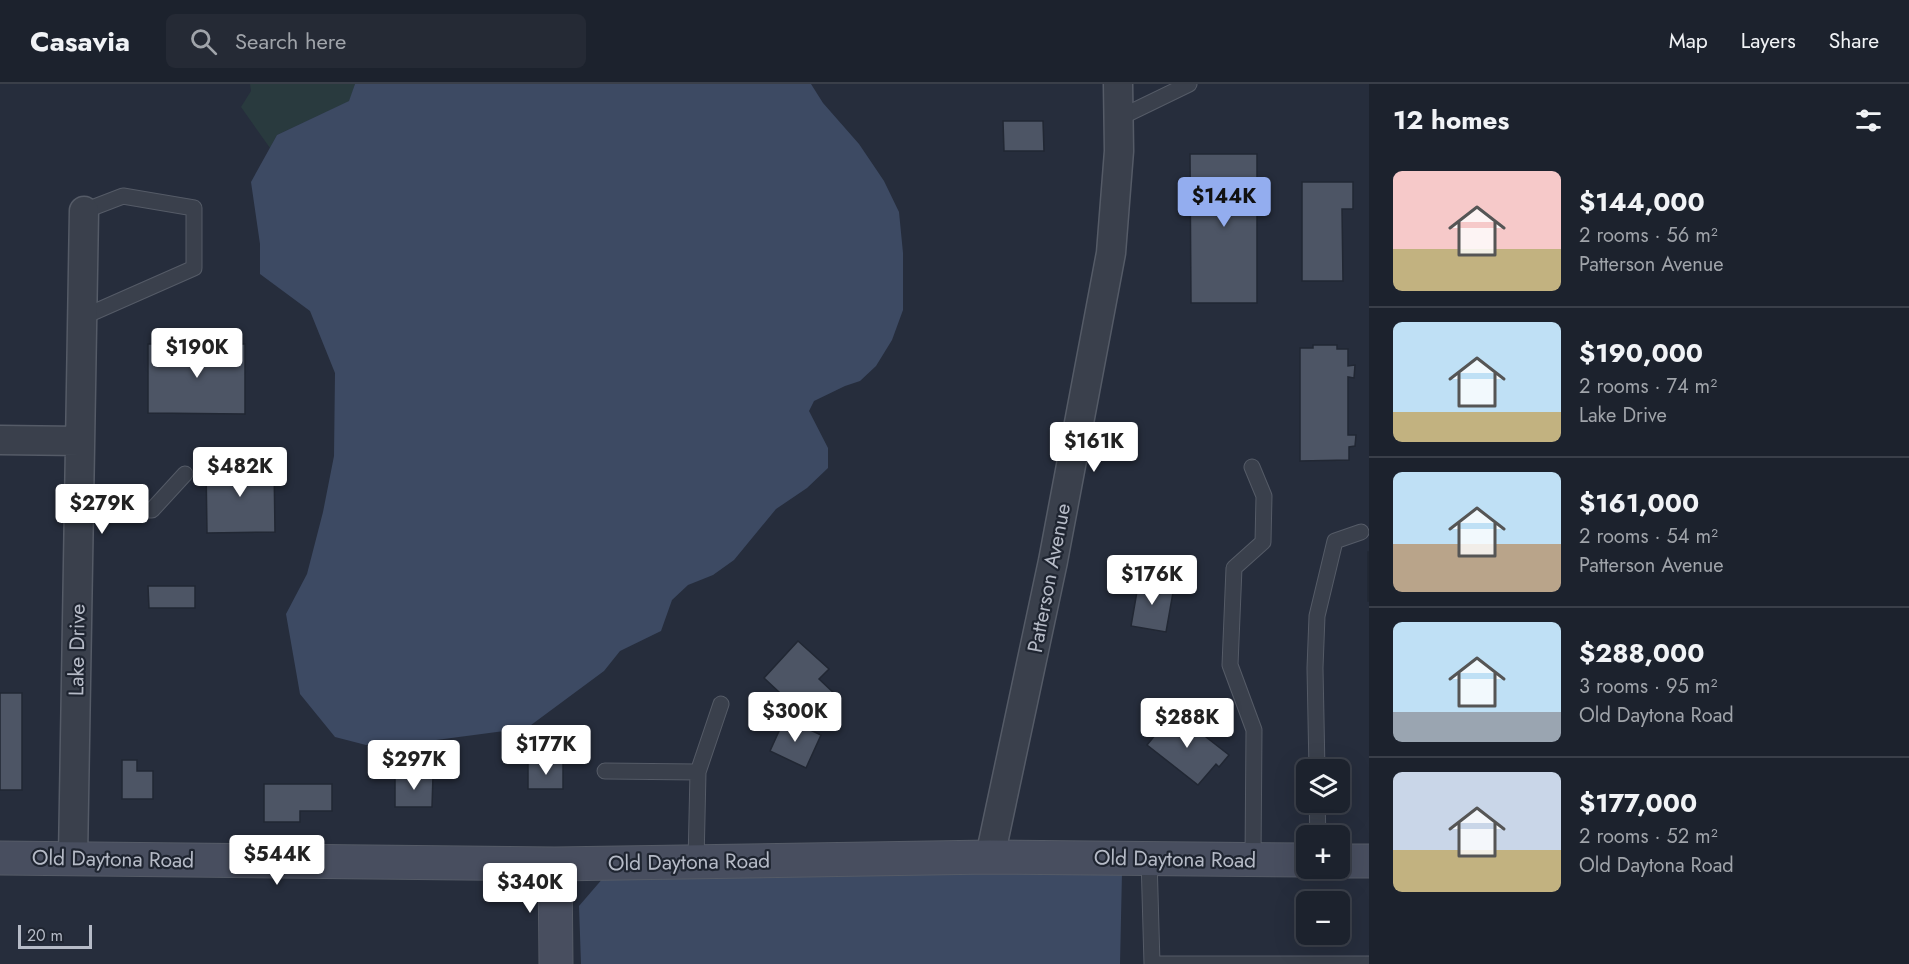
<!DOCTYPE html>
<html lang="en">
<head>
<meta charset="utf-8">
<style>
  :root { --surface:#1c222d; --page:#252a35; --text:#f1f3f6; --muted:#a0a4aa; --line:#3a3f49; --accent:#93adef }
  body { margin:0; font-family:Jost,sans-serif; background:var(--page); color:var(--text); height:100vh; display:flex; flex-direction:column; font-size:22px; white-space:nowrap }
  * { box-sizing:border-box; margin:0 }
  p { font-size:20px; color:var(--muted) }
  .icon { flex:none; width:33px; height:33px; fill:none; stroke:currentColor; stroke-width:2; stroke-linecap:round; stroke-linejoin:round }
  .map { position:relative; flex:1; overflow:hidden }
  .panel { display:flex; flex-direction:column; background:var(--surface); width:540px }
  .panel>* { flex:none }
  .fabs { position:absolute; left:1296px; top:675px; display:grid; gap:12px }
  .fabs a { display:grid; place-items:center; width:54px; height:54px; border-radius:9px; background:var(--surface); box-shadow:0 6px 24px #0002,0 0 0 2px var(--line); font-size:30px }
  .scale { position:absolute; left:18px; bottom:15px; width:74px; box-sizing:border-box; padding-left:6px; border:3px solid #b6bbc7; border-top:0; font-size:16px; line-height:21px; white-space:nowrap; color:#b6bbc7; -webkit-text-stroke:4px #1f2531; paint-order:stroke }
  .price { position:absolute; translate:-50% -51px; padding:0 14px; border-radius:6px; background:#fff; color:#222; font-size:20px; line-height:39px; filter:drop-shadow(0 2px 3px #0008) }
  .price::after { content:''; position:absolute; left:50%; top:36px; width:18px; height:14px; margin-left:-9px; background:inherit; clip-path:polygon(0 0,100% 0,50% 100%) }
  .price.selected { background:var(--accent); color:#111 }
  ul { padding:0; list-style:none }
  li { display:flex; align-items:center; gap:18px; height:150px; padding:0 24px }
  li+li { border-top:2px solid var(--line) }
  li span { display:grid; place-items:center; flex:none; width:168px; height:120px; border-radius:9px; color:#555 }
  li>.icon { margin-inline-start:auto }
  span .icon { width:72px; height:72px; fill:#fffc; stroke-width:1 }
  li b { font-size:26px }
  h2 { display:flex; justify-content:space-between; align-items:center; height:72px; padding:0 24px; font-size:26px }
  header { display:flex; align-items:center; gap:36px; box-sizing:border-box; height:84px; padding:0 30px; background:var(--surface); border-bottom:2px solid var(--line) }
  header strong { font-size:28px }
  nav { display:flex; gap:33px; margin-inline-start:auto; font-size:21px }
  .search { width:420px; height:54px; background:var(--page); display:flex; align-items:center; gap:15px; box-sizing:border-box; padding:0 21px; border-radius:9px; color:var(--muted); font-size:22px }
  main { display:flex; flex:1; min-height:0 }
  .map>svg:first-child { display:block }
</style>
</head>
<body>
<header>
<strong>Casavia</strong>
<div class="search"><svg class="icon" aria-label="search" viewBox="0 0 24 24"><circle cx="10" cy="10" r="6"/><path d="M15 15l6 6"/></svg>Search here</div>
<nav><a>Map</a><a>Layers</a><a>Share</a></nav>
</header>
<main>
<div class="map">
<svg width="1369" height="880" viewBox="0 0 1369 880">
  <rect width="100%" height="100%" fill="#262d3c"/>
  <!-- green -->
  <path fill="#293a3e" d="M250,0H355L350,17L277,51L270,64L241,23L251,7Z"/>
  <!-- water -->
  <path fill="#3d4a63" d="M355,0H811L823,19L859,60L884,97L899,128L903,169V226L892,256L876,282L860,297L845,302L814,317L809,327L828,364V384L807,404L776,425L734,476L713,491L688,501L672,516L661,547L620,567L604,587L527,644L421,658L366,661L335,653L300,610L286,530L307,490L323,428L334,372L335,289L310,227L260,190V160L251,98L277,51L349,17Z
    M992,788L999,790L1000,788H1122L1120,880H581L579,822L604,793Z"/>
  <!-- building -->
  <path fill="#4d5565" stroke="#212733" stroke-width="1.5" d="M1003,37H1043L1044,67H1004Z
    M1190,70H1257V219H1191Z
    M1302,98H1353V125H1342L1343,197H1302Z
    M148,260H245V330L148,329Z
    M1313,261H1337V265H1348V282L1355,281L1354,294L1348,293V351H1356L1355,362L1349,363V376L1300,377V264H1313Z
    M274,380L275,448L207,449L206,381Z
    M1368,468H1369V517H1368Z
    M1139,496L1174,503L1166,548L1131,542Z
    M148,502H195V524H149Z
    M798,557L829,585L819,595L838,613L816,637L796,618L793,621L764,594Z
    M0,609H22V706H0Z
    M1174,628L1229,671L1219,683L1216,680L1198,701L1147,661Z
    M785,634L821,651L806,684L770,667Z
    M122,676H137V687H153V715H122Z
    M528,678H563V705H528Z
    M395,690L433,691L432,723H395Z
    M264,700H332V727H300V738H264Z"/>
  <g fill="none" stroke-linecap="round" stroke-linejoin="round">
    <defs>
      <path id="lane" d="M1119,34L1189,0
        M83,233L194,184V124L123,112L84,127
        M1252,383L1264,412L1263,458L1234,484L1230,581L1254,646L1253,776
        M79,426H152L185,390
        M1317,686L1315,584L1317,532L1335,457L1361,448
        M605,687L698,688
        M1317,718L1318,752
        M1149,774L1152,880
        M696,778L698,688L721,620
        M1152,880H1369"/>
      <path id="street" d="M0,356L80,357
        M990,773L1053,477L1111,169L1119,67L1118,0
        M73,774L84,127"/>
      <path id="secondary" d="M0,774L555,780L990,773L1306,776
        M1340,777H1369
        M555,780L556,880"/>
    </defs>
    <!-- lane casing -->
    <use href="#lane" stroke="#555b67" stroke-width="17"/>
    <!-- street casing -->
    <use href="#street" stroke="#555b67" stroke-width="31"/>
    <!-- secondary casing -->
    <use href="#secondary" stroke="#555b67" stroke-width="35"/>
    <!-- lane -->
    <use href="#lane" stroke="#3a404c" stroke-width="15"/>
    <!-- street -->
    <use href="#street" stroke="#3a404c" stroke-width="28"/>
    <!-- secondary -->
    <use href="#secondary" stroke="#484e5f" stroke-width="33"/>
  </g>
  <g text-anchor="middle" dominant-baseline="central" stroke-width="4.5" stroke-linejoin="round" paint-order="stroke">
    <!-- street labels -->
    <g font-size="21" fill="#b6bbc7" stroke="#1f2531">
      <text transform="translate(1049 494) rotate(-79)">Patterson Avenue</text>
      <text transform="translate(77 566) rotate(-89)">Lake Drive</text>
      <text transform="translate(113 775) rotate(1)">Old Daytona Road</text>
      <text transform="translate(1175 775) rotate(1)">Old Daytona Road</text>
      <text transform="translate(689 778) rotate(-1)">Old Daytona Road</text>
    </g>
  </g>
</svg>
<div class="fabs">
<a><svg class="icon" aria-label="layers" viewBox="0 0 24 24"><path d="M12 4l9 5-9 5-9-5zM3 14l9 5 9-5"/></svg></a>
<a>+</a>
<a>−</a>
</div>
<div class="scale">20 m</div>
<b class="price selected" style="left:1224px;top:144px">$144K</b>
<b class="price" style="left:197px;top:295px">$190K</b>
<b class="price" style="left:1094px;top:389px">$161K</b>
<b class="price" style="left:240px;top:414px">$482K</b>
<b class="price" style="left:102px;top:451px">$279K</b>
<b class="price" style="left:1152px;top:522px">$176K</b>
<b class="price" style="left:795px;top:659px">$300K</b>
<b class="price" style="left:1187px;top:665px">$288K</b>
<b class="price" style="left:546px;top:692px">$177K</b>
<b class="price" style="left:414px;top:707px">$297K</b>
<b class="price" style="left:277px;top:802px">$544K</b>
<b class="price" style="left:530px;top:830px">$340K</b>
</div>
<section class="panel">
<h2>12 homes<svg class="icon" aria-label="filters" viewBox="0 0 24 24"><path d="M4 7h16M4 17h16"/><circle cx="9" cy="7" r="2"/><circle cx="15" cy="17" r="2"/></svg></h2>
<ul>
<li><span style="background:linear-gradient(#f6c9c9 65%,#c2b280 0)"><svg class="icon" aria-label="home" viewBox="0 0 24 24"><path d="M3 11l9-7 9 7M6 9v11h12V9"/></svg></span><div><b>$144,000</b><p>2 rooms · 56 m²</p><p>Patterson Avenue</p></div></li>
<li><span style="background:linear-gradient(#bfe0f5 75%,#c2b280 0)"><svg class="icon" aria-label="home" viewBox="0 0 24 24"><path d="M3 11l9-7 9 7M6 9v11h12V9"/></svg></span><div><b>$190,000</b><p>2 rooms · 74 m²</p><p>Lake Drive</p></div></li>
<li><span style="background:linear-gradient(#bfe0f5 60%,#b9a48a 0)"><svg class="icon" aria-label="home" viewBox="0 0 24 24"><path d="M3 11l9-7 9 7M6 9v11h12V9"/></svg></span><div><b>$161,000</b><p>2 rooms · 54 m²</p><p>Patterson Avenue</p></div></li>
<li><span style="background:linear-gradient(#bfe0f5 75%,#9aa5b1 0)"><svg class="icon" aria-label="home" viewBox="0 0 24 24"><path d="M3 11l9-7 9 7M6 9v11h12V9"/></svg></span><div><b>$288,000</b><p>3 rooms · 95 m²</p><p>Old Daytona Road</p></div></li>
<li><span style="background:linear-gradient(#c9d6e8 65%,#c2b280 0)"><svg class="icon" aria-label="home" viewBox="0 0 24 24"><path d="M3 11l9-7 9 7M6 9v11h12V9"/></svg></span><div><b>$177,000</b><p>2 rooms · 52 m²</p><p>Old Daytona Road</p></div></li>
</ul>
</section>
</main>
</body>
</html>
